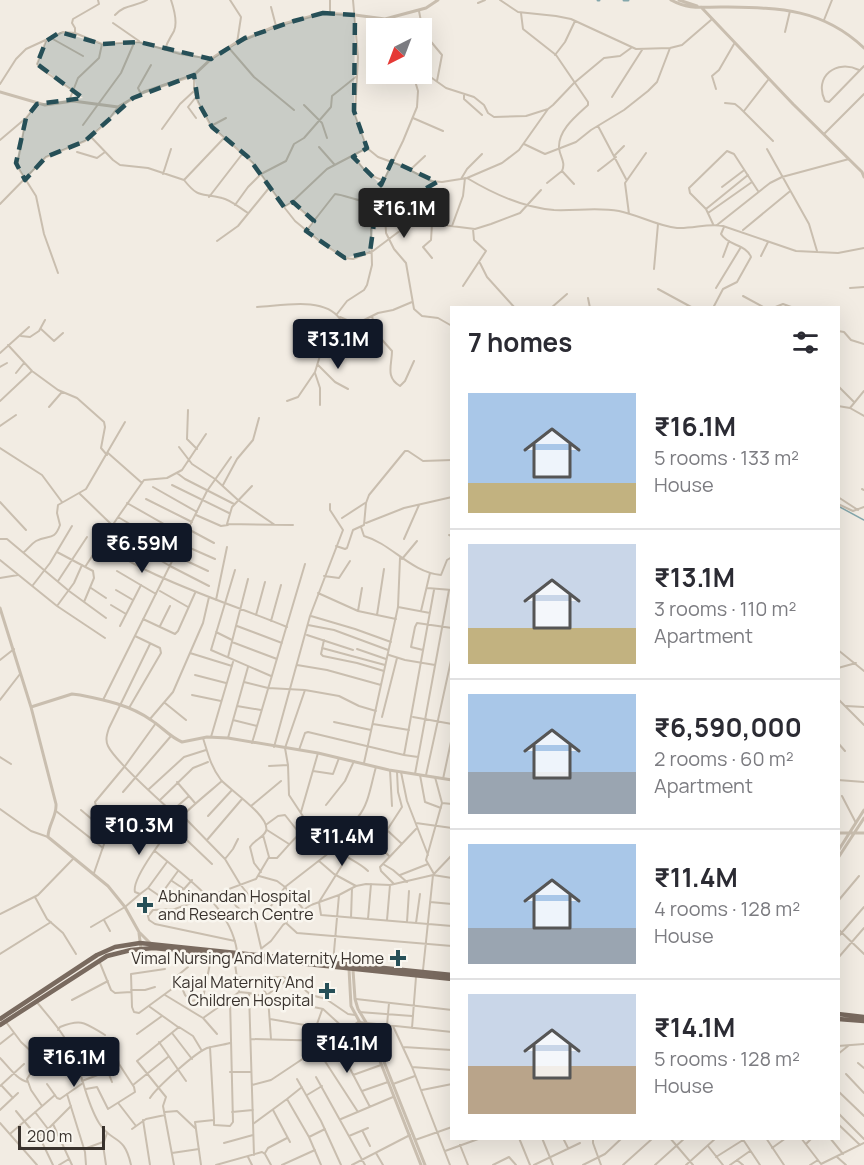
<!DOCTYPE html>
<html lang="en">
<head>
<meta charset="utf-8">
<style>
  :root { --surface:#fff; --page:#f7f7f7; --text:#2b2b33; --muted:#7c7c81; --line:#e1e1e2; --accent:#111827 }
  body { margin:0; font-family:Manrope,sans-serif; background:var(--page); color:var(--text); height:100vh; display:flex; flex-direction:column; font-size:22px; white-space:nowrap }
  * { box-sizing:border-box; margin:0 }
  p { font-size:20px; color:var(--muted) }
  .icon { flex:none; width:33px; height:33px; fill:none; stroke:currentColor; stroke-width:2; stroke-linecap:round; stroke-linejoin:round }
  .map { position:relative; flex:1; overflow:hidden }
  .drawer { position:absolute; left:450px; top:306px; width:390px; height:834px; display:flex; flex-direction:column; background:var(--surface); border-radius:0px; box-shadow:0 6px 24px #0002 }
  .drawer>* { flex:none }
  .needle { width:39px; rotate:222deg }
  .fabs { position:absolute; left:366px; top:18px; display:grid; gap:12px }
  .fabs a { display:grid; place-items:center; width:66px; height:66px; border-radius:0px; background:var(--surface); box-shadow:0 6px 24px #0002; font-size:30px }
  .scale { position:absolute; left:18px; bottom:15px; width:87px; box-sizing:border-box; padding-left:6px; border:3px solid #39322d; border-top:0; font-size:16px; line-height:21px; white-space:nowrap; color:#39322d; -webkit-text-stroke:4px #f9f6ef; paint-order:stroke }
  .price { position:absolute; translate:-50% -51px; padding:0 14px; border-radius:6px; background:var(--accent); color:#fff; font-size:20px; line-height:39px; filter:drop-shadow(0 2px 3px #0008) }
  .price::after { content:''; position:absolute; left:50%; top:36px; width:18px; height:14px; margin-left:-9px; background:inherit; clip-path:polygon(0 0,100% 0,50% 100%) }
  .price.selected { background:#222; color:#fff }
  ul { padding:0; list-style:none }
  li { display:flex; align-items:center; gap:18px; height:150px; padding:0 18px }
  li+li { border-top:2px solid var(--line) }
  li span { display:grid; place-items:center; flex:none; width:168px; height:120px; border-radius:0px; color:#555 }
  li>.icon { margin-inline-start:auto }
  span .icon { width:72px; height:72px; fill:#fffc; stroke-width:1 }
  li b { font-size:26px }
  h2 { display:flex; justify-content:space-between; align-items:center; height:72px; padding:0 18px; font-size:26px }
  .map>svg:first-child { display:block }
</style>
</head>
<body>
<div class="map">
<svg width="864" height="1165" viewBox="0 0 864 1165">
  <rect width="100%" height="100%" fill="#f2ece3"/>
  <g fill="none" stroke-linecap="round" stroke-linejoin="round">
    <!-- stream -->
    <path stroke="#84a7ac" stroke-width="1.5" d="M838,506L864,520"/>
    <!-- canal -->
    <path stroke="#84a7ac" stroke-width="3" d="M598,0H599
      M624,0H628"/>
    <!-- minor -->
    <path stroke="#c9beaf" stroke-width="2" d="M230,0L241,17L237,43
      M353,0L358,57L355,115L367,148L378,157L400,165L431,181L442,182L467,178L502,163L519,150L548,109
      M500,0L518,12L556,16L571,19L636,49L670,48L682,45L711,20
      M478,3L485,0
      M271,7L276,26
      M419,11L423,32L442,55L437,81
      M330,13V0
      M521,13L523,29L556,55L588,102V105C576,116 558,130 559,148C560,157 566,162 562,171L574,184
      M115,15C125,4 135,7 147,0
      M386,20L390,28
      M824,20L832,0
      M113,23L139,41
      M785,32L790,11
      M75,33V28L72,23L73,19L99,4L98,0
      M51,38L83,56
      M46,41L37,64L41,69L72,90
      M229,48L254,77L294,110
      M165,50C168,39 170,39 174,31C178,22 174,9 171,0
      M555,55L565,42L575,21
      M859,70C837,59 813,76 825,101L829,102L832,99L864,66
      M422,71L446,88L474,97L484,105L488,113L494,117L526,116L548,109L553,105L574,83L604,58L620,56L631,48
      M413,74L418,91L417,107L403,141L381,186L380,194L385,213L386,233L394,249L406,263L414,309L422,316L438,318L452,326
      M194,76V91L198,102L211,126L253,163L284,207L292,202L327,169L367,148
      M0,84L16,59L26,49L63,32L75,33L102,44L139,42L180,54L211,59
      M716,89L712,76L719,70L734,44
      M141,94L138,88L151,65
      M464,94V99L482,115
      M612,97L642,50
      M69,101L78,78L99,58L102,44
      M725,103L735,104L740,108L773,141
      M304,105L322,123L327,138
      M744,111L768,80
      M26,118L17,166L36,196L44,234L58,273
      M196,118L188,107L196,97
      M413,118L443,131
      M83,125L121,73L134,43
      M211,126L226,118
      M598,126L626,179
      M162,129L180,104L194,91
      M824,134L864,94
      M91,137L113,160L120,165L148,168L184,180L224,138
      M0,140L26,118L37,104
      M524,144L545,154L576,142L591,130L624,110L648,91L657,82L670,48
      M319,147L334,164
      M767,149L809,224L817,251
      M77,152L97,158L105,152
      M354,155C362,169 368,176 383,180
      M615,155L624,146
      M410,170L425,156
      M598,171L616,157
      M163,174L171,149
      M467,178C492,193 525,208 554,210C576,211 597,207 619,211C639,215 657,226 677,228C693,229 708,223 723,226L796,251L838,253L864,248
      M461,179L467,169L482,154
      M184,180C200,200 201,192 222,198C231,200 240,208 248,213
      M547,183L562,171
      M722,187L743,171
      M209,197L243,153
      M293,203L314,221
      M0,204L46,157L85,141L106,123L118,107
      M235,205L248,187L261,174L286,161L294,144L304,138L331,107L332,96L357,76
      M284,207L295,221L323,244L345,258L353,259L373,251L409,224L427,223L475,229L491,224L520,213L541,190
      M706,209L748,175
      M708,213L752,182
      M629,214L625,183L646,153
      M432,224L431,240L423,247L432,258
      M713,224L706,209L690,193L689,188L727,151L734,154L758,191
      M717,225L770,183L782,177L849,159
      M452,226L463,196L465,178
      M743,230L789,192
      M306,231L335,194C345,195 354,200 364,201C390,205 416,197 437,182
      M217,241L238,226L269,188
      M761,256L768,242
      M723,257L729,241
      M480,263L487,277L515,308
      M654,269L658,224
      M463,286L486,251L474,240L473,229
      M716,288L741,247
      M850,288L864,287
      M658,289L693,308
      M743,296L765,308
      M588,298L590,308
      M257,307C281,306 324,296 340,319L335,334L322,349L315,372L298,397L287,401
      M551,308L567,294
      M713,308L723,289L737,282L751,257C746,244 728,246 721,234L724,227
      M773,308L783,304L794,308
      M337,314L347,301L364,290L367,285L372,265L371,228L377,203
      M372,316L376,333L392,351C392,365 385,377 400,386L405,381L414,361
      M340,317L356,324L378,313L393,310L412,302
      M41,329L54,341L63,333
      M838,331L844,332L851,340L864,344
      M21,336L30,337L39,331L45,320
      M8,345L32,371L58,390L77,398L104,422L105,427L101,448L107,455
      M0,353L29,327
      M318,365L335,382L348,389
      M0,367L7,363
      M16,373L24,363
      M315,373L320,388V405
      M838,386L854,402
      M0,401L32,371
      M838,406L850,408L864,416
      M49,407L62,392
      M850,408L864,391
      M188,410L187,439L197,449
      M0,426L16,415
      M179,447L192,464L215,479L238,500L275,525
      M0,448L42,475L62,502
      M108,453L142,483
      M177,473L185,479L234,504
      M172,485L229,513
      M223,485L237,459L253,440L259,418
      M252,486L232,507L227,524L293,525
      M153,487L197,512
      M862,489L864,490
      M80,494L112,525
      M838,497L858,510
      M146,499L192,522
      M0,502L26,530
      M127,503L185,536
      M838,504L853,511L864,507
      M196,515L221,526L228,525
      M342,518L365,503
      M366,523L404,508L452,497
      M361,527L364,536C392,544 410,572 441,575L447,560L452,557
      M188,529L214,543
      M108,530L170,566L209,586
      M449,535L452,536
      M0,539H7L69,591L106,618
      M404,539L419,505
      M103,540C115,555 132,563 148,571C193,593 241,608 287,627
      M181,544L215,559
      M336,546L345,549L347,548L353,530L364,525L366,503L369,495L405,451H408L423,461L452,460
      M24,552C28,549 31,544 36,541C48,534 54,542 60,525L57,513L58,505L86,489L125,422
      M57,552L93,571L94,578L84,602
      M177,552L118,517L144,480L167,478L182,470L206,434
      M176,556L208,571
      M402,559L417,541
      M0,560L57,606L105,638
      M85,567L118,517
      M235,570L211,650L271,676
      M117,571L156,594
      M324,576L339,578L350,561
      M0,578L18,575
      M58,581L87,537
      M33,585L50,563L72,526
      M91,588L106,598
      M427,588L452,590
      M116,590L133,600
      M160,591L188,607
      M318,593L358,611L396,619
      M216,600L227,547
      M111,605L126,614
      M57,606L74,583L82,565
      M398,607L430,613
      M358,611L362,588
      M421,611L430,573
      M256,615L265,582
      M377,615L384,569
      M311,616L355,629L391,642
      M143,619L175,634L178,631L195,593
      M271,621L281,585
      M308,625L334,630L388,650
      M120,626L141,585
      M160,626L170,606
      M237,626L282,643
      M216,632L232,640
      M307,635L353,650
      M324,640L321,654L323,656L357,663L384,671
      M232,642L277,659
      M150,644L109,728C107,734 105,740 108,746C115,761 156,797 170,810H173L189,796
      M322,648L385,665
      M357,649L386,659
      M423,650L411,647L415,627L417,623L452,628
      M838,650L864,671
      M190,653L232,666
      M389,655L405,660L435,665
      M228,657L248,579
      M0,660L14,649
      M297,665L327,670L381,685
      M838,668L856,663
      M195,675L226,683
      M244,682L268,688L305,690L339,696L359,706L376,711
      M305,690L285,748L288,765L289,795L310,827
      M192,695L221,701
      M838,699L864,725
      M0,700L20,674
      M103,700L207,491L231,457
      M165,703L186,720
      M237,706L261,710
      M846,706L864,707
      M129,708L161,653L160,648L135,636
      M382,717L397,658
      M413,717L452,724
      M150,719L173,692L203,623L209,597
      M233,720L257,726
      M334,722L371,730
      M373,724L409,730
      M211,737L233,662
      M203,738C208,754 211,767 221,780C230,790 271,817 266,831C263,838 254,840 250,847L254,863L261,872
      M228,738L248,667
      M252,743L305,564
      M838,743L845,751
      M274,747L310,616L343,530L330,510V504
      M299,750L305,733L308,732L404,755
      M0,757L11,764
      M418,757L404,755L434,590
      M364,763L398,607L400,558
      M269,766L288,765
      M390,770L392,806
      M313,771L333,774L339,758
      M401,772L407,801L428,855
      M415,774L449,590
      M420,775L425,802L441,808
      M426,775L452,656
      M443,779L452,737
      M838,780L864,782
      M177,782L195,803
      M149,789L184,757L206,750
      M123,792L171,736
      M842,796L856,823
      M160,800L193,768L208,762
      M442,803L452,804
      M326,805L345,781L354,761
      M251,806L281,781
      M0,809L31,831L48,837
      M81,810L108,833
      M56,811L103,848
      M301,812L318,753
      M183,816L225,859L240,884L255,903
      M208,816L232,790
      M416,823L452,828
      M267,824L278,816L285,815L300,834
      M173,827L212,864
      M363,829L389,856
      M267,830L289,844
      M388,831L402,844
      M303,832L310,840L326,844
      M354,833L375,820L387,832
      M207,840L242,799
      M378,844L402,807L398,792L397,772
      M336,848C346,859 358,861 368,871
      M155,851C187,879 230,905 237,951
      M331,852L327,846C331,831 349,828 358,817C369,804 371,784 376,767
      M269,858H277C286,849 306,822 319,824C325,825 332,829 338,831
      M225,859L233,849L238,839
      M346,859L319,902L321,915L452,926
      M319,861L334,874L356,886
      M167,862L148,888L140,894L135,892C131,878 169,830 180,818C193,805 208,793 222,781
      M383,864L393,870L407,882
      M94,873L112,821L96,806L95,802L125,766L156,723
      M434,874L426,860L442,803L435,777
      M400,875L428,864
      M259,876L277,881L285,887L304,910
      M172,881L184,889
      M394,884L381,871L380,867L416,829
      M148,888L164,899L184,889L192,880
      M226,891L236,906L255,922L263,956
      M35,897L47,919L63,933L76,954
      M159,897L178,871
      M838,901L859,876
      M430,902L452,904
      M0,914L38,895L73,859
      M351,918L352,888
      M368,919L371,884
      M104,920L110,931
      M253,920L271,906L285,887L352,835L355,830L353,821
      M387,920L390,885
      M407,922L409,891
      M286,923L297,933L452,946
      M416,923L420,894
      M91,927L125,907L140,894
      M838,929L864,954
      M838,937L864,907
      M235,941L155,924L149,920L148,916L153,910L175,909L256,879L269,857L263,835
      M262,948L271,941L283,925L294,916L311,905L339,895L356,886L366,884L390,885L433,875L452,878
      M0,954L51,922
      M234,957L239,992L249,993L254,1155
      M838,958L864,928
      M100,963L111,990L115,993L131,992
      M333,963L339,895
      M188,967L177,976L185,995L191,1001L206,998L219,1006
      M165,969L131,974L132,1007L134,1012L139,1013L180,983
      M423,970L433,875L452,855
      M238,977L253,980L270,977H283L299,985L311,995L326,999L348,1014L355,1015
      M258,980L268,997L271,1039
      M131,990H145L155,987
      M249,993L323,1009L346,1030
      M165,995L203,1018L217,1034
      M267,995L288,979
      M203,998L212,954
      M356,999L452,1010
      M72,1000L108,981
      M36,1001C49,1017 65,1034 73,1054C83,1076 86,1102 99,1123C112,1144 124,1133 131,1165
      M150,1007L178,1027
      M359,1012L412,1016
      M203,1018L230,999
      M270,1019L316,1027
      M6,1022L21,1042L34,1054V1068L27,1079L31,1090L42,1106
      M387,1025L389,1003
      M393,1026L412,1067L450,1165
      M412,1028L416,977
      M58,1030L60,1027C82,1018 85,1023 105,1035
      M172,1033L192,1059
      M137,1034L162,1016
      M334,1038L370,1107
      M251,1039L329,1041
      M159,1042L186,1081
      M0,1044L14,1033
      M100,1044L99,1049L112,1082
      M838,1046L864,1044
      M210,1047L214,1119
      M403,1047L452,1050
      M317,1049L358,1112
      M838,1054L848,1046
      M306,1055L322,1010
      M0,1058C8,1066 17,1080 28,1082
      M858,1063L864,1068
      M412,1067L452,1070
      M46,1070L71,1049
      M230,1072H251
      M846,1074L864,1093
      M353,1075L381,1065
      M316,1077L365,1165
      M297,1079L321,1121L341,1165
      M82,1081L108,1071
      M47,1084L57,1098L60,1099L83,1083
      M393,1084L415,1076
      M1,1085L13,1098
      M133,1085L168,1057
      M252,1085L271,1080L358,1022L452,1032
      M0,1086L24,1064
      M86,1089L97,1087L108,1109L135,1092L134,1087L119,1064L116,1052
      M422,1090L452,1084
      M362,1091L388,1082
      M838,1091L864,1116
      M67,1094L85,1152L86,1165
      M307,1095L322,1086
      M150,1098C157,1087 195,1053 207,1048C214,1046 223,1045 230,1043
      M287,1099L302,1087
      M119,1104L136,1126
      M0,1110L18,1093
      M273,1110L290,1142
      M16,1111L38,1138
      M35,1112L48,1129
      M165,1112L177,1111L195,1128
      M232,1112L253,1110
      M838,1113L864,1139
      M341,1119L393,1097
      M143,1120L150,1165
      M0,1123L37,1165
      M53,1124L72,1165
      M253,1124L287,1099L309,1137L321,1165
      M838,1124L860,1145
      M132,1129L146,1119L165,1115
      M363,1132L370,1146
      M11,1133L55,1095
      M349,1136L368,1128
      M309,1137L325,1129
      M40,1138L53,1165
      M519,1138L530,1165
      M542,1138L553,1165
      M563,1138L568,1148
      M593,1138V1143L601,1165
      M657,1138H666
      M670,1138L693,1165
      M742,1138L760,1165
      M766,1138L784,1165
      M801,1138L821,1164L864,1143
      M830,1138L843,1154
      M415,1140L452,1127
      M31,1142L48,1129L71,1106
      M224,1143L253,1135
      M806,1144L812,1138
      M460,1145L468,1165
      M708,1146L723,1165
      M772,1148L786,1138
      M84,1149L103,1142
      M445,1151L481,1138
      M172,1153L199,1149
      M265,1153L268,1148L287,1138
      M376,1153L383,1165
      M248,1157L252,1165
      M716,1157L743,1140
      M837,1157L846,1165
      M737,1160L743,1165
      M59,1165L69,1159
      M106,1165L103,1145L107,1133
      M174,1165L163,1106L166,1097L137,1061L179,1027L193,1036L202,1051
      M201,1165L195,1122L214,1120V1125L230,1126L233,1122L230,999L239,992
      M216,1165L262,1152L265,1154L271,1165
      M282,1165L315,1150
      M352,1165L410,1135
      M493,1165L509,1157L516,1165
      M534,1165L580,1143
      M583,1165L605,1154L622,1138
      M623,1165L653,1138
      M655,1165L685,1138
      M686,1165L716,1138
      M730,1165L750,1151
      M810,1165L818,1160"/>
    <!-- tertiary -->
    <path stroke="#c9beaf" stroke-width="3" d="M671,0C689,10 701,7 721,7C777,8 821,7 864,48
      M679,0L697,6
      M701,7L793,104L862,172L864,177
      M0,92L45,105L73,101L118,107L144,92L194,75L211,59L234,44L276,26L323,13L355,15L385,19L426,8L438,0
      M0,608L31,707L56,804C57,816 48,825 48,837L108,886L125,907L139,932L151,944
      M31,707L72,694L80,695C105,700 130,705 151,720C162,727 170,737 182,742L207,737L228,738L318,753L389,770L452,780
      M838,833H864
      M838,851L864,810
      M838,858L864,818
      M139,933L141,949
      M349,969L351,1006L378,1056L421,1165
      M353,970L355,999L358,1009L373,1034L425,1165"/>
    <!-- primary -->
    <path stroke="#796a5f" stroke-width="4.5" d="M838,1014L864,1017
      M0,1019L97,955L115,947L140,943L452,975
      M838,1019L864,1021
      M0,1025L107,956L131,950L154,948L452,979"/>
  </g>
  <!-- marked area -->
  <path fill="#264f57" fill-opacity="0.2" stroke="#264f57" stroke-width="4.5" stroke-dasharray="12 8" stroke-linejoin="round" d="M323,13L355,15L354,111L367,148L353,157L381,185L392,161L437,182L411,197L377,201L370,252L345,258L306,231L314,221L293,202L284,207L248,157L212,127L198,102L194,75L133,98L85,141L46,157L25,180L16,163L26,118L37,104L83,98L37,64L46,41L60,32L102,44L139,42L211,59L245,38L294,21Z"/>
  <!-- markers -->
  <g fill="#264f57" stroke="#f9f6ef" stroke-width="2">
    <path d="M142 896h6v6h6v6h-6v6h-6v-6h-6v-6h6z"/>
    <path d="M395 949h6v6h6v6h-6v6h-6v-6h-6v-6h6z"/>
    <path d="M324 982h6v6h6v6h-6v6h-6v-6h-6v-6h6z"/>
  </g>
  <g text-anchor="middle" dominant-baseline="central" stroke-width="5" stroke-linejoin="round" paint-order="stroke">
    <!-- poi labels -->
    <g font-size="16" fill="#39322d" stroke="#f9f6ef" text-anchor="end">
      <text x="158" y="896" text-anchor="start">Abhinandan Hospital<tspan x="158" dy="18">and Research Centre</tspan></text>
      <text x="384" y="958">Vimal Nursing And Maternity Home</text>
      <text x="314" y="982">Kajal Maternity And<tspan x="314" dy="18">Children Hospital</tspan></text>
    </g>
  </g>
</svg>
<div class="fabs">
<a><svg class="needle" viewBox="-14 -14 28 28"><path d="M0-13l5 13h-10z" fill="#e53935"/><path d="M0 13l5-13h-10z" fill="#7c7c81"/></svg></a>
</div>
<div class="scale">200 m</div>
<b class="price selected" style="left:404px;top:239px">₹16.1M</b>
<b class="price" style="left:338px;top:370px">₹13.1M</b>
<b class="price" style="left:142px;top:574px">₹6.59M</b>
<b class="price" style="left:139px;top:856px">₹10.3M</b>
<b class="price" style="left:342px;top:867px">₹11.4M</b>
<b class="price" style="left:347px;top:1074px">₹14.1M</b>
<b class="price" style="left:74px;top:1088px">₹16.1M</b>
<section class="drawer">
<h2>7 homes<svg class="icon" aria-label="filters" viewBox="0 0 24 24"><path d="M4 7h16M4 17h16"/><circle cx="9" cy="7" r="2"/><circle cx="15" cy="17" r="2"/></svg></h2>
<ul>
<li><span style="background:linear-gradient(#a9c7e8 75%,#c2b280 0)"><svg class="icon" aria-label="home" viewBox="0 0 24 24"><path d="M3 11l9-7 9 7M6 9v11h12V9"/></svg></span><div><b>₹16.1M</b><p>5 rooms · 133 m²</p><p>House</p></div></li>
<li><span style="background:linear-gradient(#c9d6e8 70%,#c2b280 0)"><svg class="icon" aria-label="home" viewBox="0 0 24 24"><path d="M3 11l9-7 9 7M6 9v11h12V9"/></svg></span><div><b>₹13.1M</b><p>3 rooms · 110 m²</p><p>Apartment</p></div></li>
<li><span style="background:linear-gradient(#a9c7e8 65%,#9aa5b1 0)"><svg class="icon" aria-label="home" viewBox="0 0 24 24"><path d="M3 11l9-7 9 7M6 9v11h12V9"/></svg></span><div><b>₹6,590,000</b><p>2 rooms · 60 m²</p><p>Apartment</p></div></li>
<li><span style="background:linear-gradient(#a9c7e8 70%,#9aa5b1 0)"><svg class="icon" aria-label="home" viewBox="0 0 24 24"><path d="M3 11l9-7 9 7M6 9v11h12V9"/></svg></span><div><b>₹11.4M</b><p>4 rooms · 128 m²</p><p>House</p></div></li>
<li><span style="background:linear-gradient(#c9d6e8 60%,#b9a48a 0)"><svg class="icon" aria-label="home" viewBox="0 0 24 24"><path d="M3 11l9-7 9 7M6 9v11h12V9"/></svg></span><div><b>₹14.1M</b><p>5 rooms · 128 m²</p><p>House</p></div></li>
</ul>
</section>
</div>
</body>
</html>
